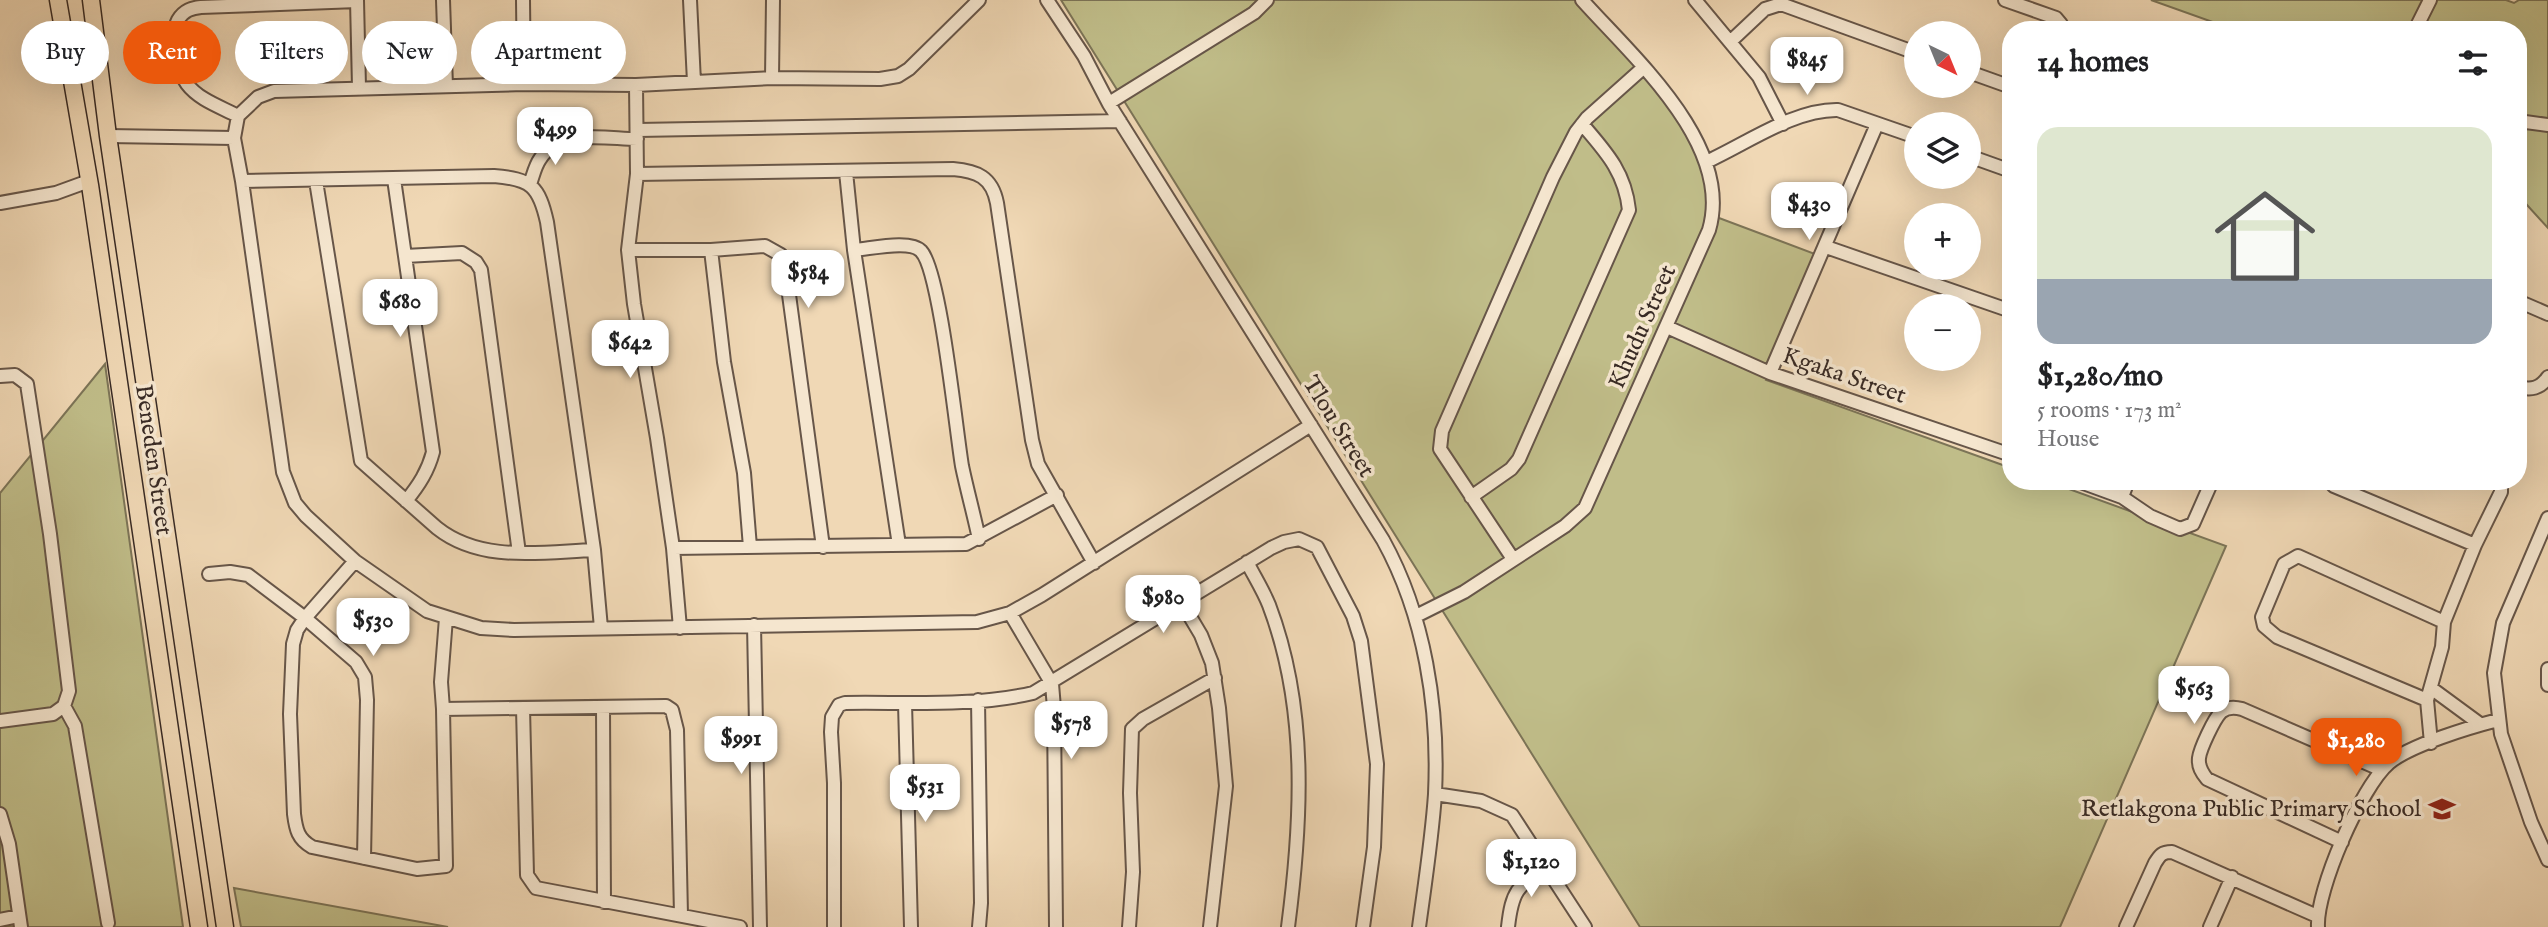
<!DOCTYPE html>
<html lang="en">
<head>
<meta charset="utf-8">
<style>
  :root { --surface:#fff; --page:#f6f6f6; --text:#202124; --muted:#757577; --line:#e0e0e0; --accent:#ea580c }
  body { margin:0; font-family:"IM FELL English",serif; background:var(--page); color:var(--text); height:100vh; display:flex; flex-direction:column; font-size:26px; white-space:nowrap }
  * { box-sizing:border-box; margin:0 }
  p { font-size:23px; color:var(--muted) }
  .icon { flex:none; width:38px; height:38px; fill:none; stroke:currentColor; stroke-width:2; stroke-linecap:round; stroke-linejoin:round }
  .map { position:relative; flex:1; overflow:hidden }
  .sheet { position:absolute; left:2002px; top:21px; width:525px; height:469px; display:flex; flex-direction:column; background:var(--surface); border-radius:28px; box-shadow:0 7px 28px #0002 }
  .sheet>* { flex:none }
  .top-card { position:absolute; left:21px; top:21px; width:665px; height:63px; display:flex; gap:14px }
  .needle { width:46px; rotate:137deg }
  .buttons { position:absolute; left:1904px; top:21px; display:grid; gap:14px }
  .buttons a { display:grid; place-items:center; width:77px; height:77px; border-radius:50%; background:var(--surface); box-shadow:0 7px 28px #0002; font-size:35px }
  .price { position:absolute; translate:-50% -60px; padding:0 16px; border-radius:14px; background:#fff; color:#222; font-size:23px; line-height:46px; filter:drop-shadow(0 2px 4px #0008) }
  .price::after { content:''; position:absolute; left:50%; top:42px; width:21px; height:16px; margin-left:-10px; background:inherit; clip-path:polygon(0 0,100% 0,50% 100%) }
  .price.on { background:var(--accent); color:#fff }
  ul { padding:0; list-style:none }
  li { display:grid; align-content:center; gap:14px; height:371px; padding:0 35px }
  li+li { border-top:2px solid var(--line) }
  li span { display:grid; place-items:center; height:217px; border-radius:21px; color:#555 }
  li>.icon { margin-inline-start:auto }
  span .icon { width:126px; height:126px; fill:#fffc; stroke-width:1 }
  li b { font-size:30px }
  h2 { display:flex; justify-content:space-between; align-items:center; height:84px; padding:0 35px; font-size:30px }
  .chip { padding:0 24px; border-radius:32px; background:var(--surface); box-shadow:0 7px 28px #0002; font-size:24px; line-height:63px }
  .chip.on { background:var(--accent); color:#fff }
  .map>svg:first-child { display:block }
</style>
</head>
<body>
<div class="map">
<svg width="2548" height="927" viewBox="0 0 2548 927">
  <rect width="100%" height="100%" fill="#f0d8b5"/>
  <filter id="stains"><feTurbulence type="fractalNoise" baseFrequency=".00286" numOctaves="4"/><feColorMatrix values="0 0 0 0 .2 0 0 0 0 .09 0 0 0 0 .02 0 0 0 .5 -.17"/></filter>
  <radialGradient id="worn" r=".72"><stop offset=".6" stop-color="#630" stop-opacity="0"/><stop offset="1" stop-color="#630" stop-opacity=".3"/></radialGradient>
  <!-- green -->
  <path fill="#c0bd89" stroke="#7c7457" stroke-width="2" d="M1061,0H1577L1677,109L1707,159L1711,215L1815,254L1766,380L2011,468V481H2047L2226,546L2060,927H1640Z
    M2151,0H2506L2514,3L2519,0H2548V228L2518,195V30H2235Z
    M105,364L183,927H0V493Z
    M234,888L448,927H241Z"/>
  <g fill="none" stroke-linecap="round" stroke-linejoin="round">
    <defs>
      <path id="minor" d="M357,0L359,87
        M443,0L446,86
        M523,0L524,84
        M690,0L694,82
        M979,0L909,69L898,76L880,79L772,78L636,85L524,84L274,91L258,97L238,116L234,138L242,181L283,472L295,503L306,516L355,561L427,611L481,628L514,630L977,622L1010,613L1042,595L1311,425
        M1047,0L1084,56L1109,104L1383,540C1425,616 1439,708 1435,794C1432,838 1425,883 1419,927
        M1695,0L1759,77L1783,124
        M2005,0L2056,18L2061,24L2060,30
        M2415,30L2430,0
        M1731,41L1765,9L1781,4L1916,53
        M1969,72L2011,87
        M772,78L773,0
        M636,85L637,174L628,250L634,304L657,438L673,548L680,628
        M1109,103L1254,13L1267,0
        M238,116C221,107 199,100 187,84C177,71 171,33 178,20C184,10 192,8 201,7L357,1
        M2518,121L2548,125
        M638,130L1120,121
        M108,136L234,138
        M1969,156L2011,171
        M1706,162C1746,144 1794,109 1838,110L1916,137
        M846,172L854,250L899,545
        M637,174L953,169C977,171 992,177 997,203L1032,440L1038,464L1094,563
        M394,179L433,452C428,471 419,485 406,501
        M242,181L494,176C531,179 539,186 547,222L594,550L601,628
        M316,181L361,461L437,528C481,563 541,552 594,550
        M530,184C533,176 535,166 540,159C559,128 607,139 637,139
        M0,203L56,193L89,181
        M1826,247L2011,311
        M628,250H711L765,246L781,255L785,265L823,547
        M711,250L724,362L744,473L750,547
        M854,250C870,249 910,239 921,251C940,270 956,430 962,466C967,490 974,515 979,539
        M405,256L462,253L476,262L481,270L519,553
        M2518,301L2548,314
        M1667,327L1770,373L2011,455
        M1770,373L1877,124
        M0,376L15,375L27,384L50,534L69,691L64,706L53,714L0,721
        M2518,387C2531,390 2540,389 2548,377
        M2078,481L2122,497L2150,516L2180,529L2193,524L2212,481
        M2329,481L2334,486L2475,545
        M1471,497L1511,469L1519,459L1629,210C1625,172 1606,152 1582,124
        M2122,497L2128,481
        M2548,518L2503,623L2494,673L2501,734L2531,822L2548,860
        M673,548L966,544L1057,495
        M1513,559L1440,449L1442,431L1553,177L1576,132L1587,118L1643,68
        M355,561L305,618L297,630L293,644L290,714L294,814C296,830 298,839 312,847L417,869L446,866L443,709L441,682L446,618
        M1247,562C1254,576 1263,590 1269,605C1308,708 1302,820 1288,927
        M209,574L230,572L248,575L305,618L356,662L365,677L367,700L364,858
        M1182,603L1201,635L1212,663L1219,708L1226,786L1210,927
        M1010,613L1052,684L1054,708L1056,927
        M1416,616L1464,592L1565,526L1585,508L1709,230C1734,145 1633,57 1582,0
        M754,625L760,927
        M2548,669V685
        M2431,688L2480,724
        M978,700L981,903L979,927
        M2427,700L2277,637L2264,626L2262,617L2284,564L2298,556L2444,622
        M905,703L911,927
        M64,706L75,726L108,923
        M603,707L604,902
        M523,708L527,875L536,888L740,927
        M443,709L666,706L672,710L677,730L681,915
        M2431,743L2427,700L2442,647L2444,622L2475,545L2501,492V481
        M1435,794L1481,801L1512,815L1585,927
        M0,814L9,844L21,927
        M2342,842L2207,779C2202,773 2198,767 2199,758C2200,749 2214,719 2221,712C2227,707 2235,707 2242,709L2382,770
        M0,920L19,916
        M834,927V783L831,732L832,717L839,705L845,703C907,702 973,707 1033,693L1271,548L1284,542L1299,539L1317,547L1353,616L1361,641L1377,764L1374,847L1363,927
        M1129,927L1133,872L1130,793L1132,729L1143,719L1215,678
        M1508,927C1512,891 1517,887 1546,866
        M2126,927L2155,863C2160,855 2162,852 2172,852L2317,916
        M2210,927L2232,877
        M2318,927C2316,890 2361,787 2389,763C2410,745 2471,727 2498,720"/>
      <path id="major" d="M58,0L90,185L199,927
        M91,0L108,136L225,927"/>
    </defs>
    <!-- minor casing -->
    <use href="#minor" stroke="#675649" stroke-width="16"/>
    <!-- major casing -->
    <use href="#major" stroke="#392b25" stroke-width="19"/>
    <!-- minor -->
    <use href="#minor" stroke="#f5e6cf" stroke-width="12"/>
    <!-- major -->
    <use href="#major" stroke="#f0d8b5" stroke-width="16"/>
  </g>
  <!-- icons -->
  <defs>
    <symbol id="school-bare" viewBox="-9 -9 18 18"><path d="M0-5L7-2L0 1L-7-2ZM-4 1L0 2.5L4 1V4Q0 6-4 4Z" fill="#8f2418" stroke="#f5e6cf" stroke-width="2.5" paint-order="stroke"/></symbol>
  </defs>
  <g fill-rule="evenodd">
    <use href="#school-bare" x="2423" y="790" width="38" height="38"/>
  </g>
  <g text-anchor="middle" dominant-baseline="central" stroke-width="7" stroke-linejoin="round" paint-order="stroke">
    <!-- street labels -->
    <g font-size="24" fill="#392b25" stroke="#f5e6cf">
      <text transform="translate(1643 327) rotate(-66)">Khudu Street</text>
      <text transform="translate(1844 376) rotate(19)">Kgaka Street</text>
      <text transform="translate(1338 427) rotate(58)">Tlou Street</text>
      <text transform="translate(153 460) rotate(82)">Beneden Street</text>
    </g>
    <!-- poi labels -->
    <g font-size="24" fill="#392b25" stroke="#f5e6cf" text-anchor="end">
      <text x="2421" y="809">Retlakgona Public Primary School</text>
    </g>
  </g>
  <rect width="100%" height="100%" filter="url(#stains)"/>
  <rect width="100%" height="100%" fill="url(#worn)"/>
</svg>
<div class="buttons">
<a><svg class="needle" viewBox="-14 -14 28 28"><path d="M0-13l5 13h-10z" fill="#e53935"/><path d="M0 13l5-13h-10z" fill="#757577"/></svg></a>
<a><svg class="icon" aria-label="layers" viewBox="0 0 24 24"><path d="M12 4l9 5-9 5-9-5zM3 14l9 5 9-5"/></svg></a>
<a>+</a>
<a>−</a>
</div>
<b class="price" style="left:1807px;top:97px">$845</b>
<b class="price" style="left:555px;top:167px">$499</b>
<b class="price" style="left:1809px;top:242px">$430</b>
<b class="price" style="left:808px;top:310px">$584</b>
<b class="price" style="left:400px;top:339px">$680</b>
<b class="price" style="left:630px;top:380px">$642</b>
<b class="price" style="left:1163px;top:635px">$980</b>
<b class="price" style="left:373px;top:658px">$530</b>
<b class="price" style="left:2194px;top:726px">$563</b>
<b class="price" style="left:1071px;top:761px">$578</b>
<b class="price" style="left:741px;top:776px">$991</b>
<b class="price on" style="left:2356px;top:778px">$1,280</b>
<b class="price" style="left:925px;top:824px">$531</b>
<b class="price" style="left:1531px;top:899px">$1,120</b>
<div class="top-card">
<a class="chip">Buy</a>
<a class="chip on">Rent</a>
<a class="chip">Filters</a>
<a class="chip">New</a>
<a class="chip">Apartment</a>
</div>
<section class="sheet">
<h2>14 homes<svg class="icon" aria-label="filters" viewBox="0 0 24 24"><path d="M4 7h16M4 17h16"/><circle cx="9" cy="7" r="2"/><circle cx="15" cy="17" r="2"/></svg></h2>
<ul>
<li><span style="background:linear-gradient(#dfe7d0 70%,#9aa5b1 0)"><svg class="icon" aria-label="home" viewBox="0 0 24 24"><path d="M3 11l9-7 9 7M6 9v11h12V9"/></svg></span><div><b>$1,280/mo</b><p>5 rooms · 173 m²</p><p>House</p></div></li>
</ul>
</section>
</div>
</body>
</html>
